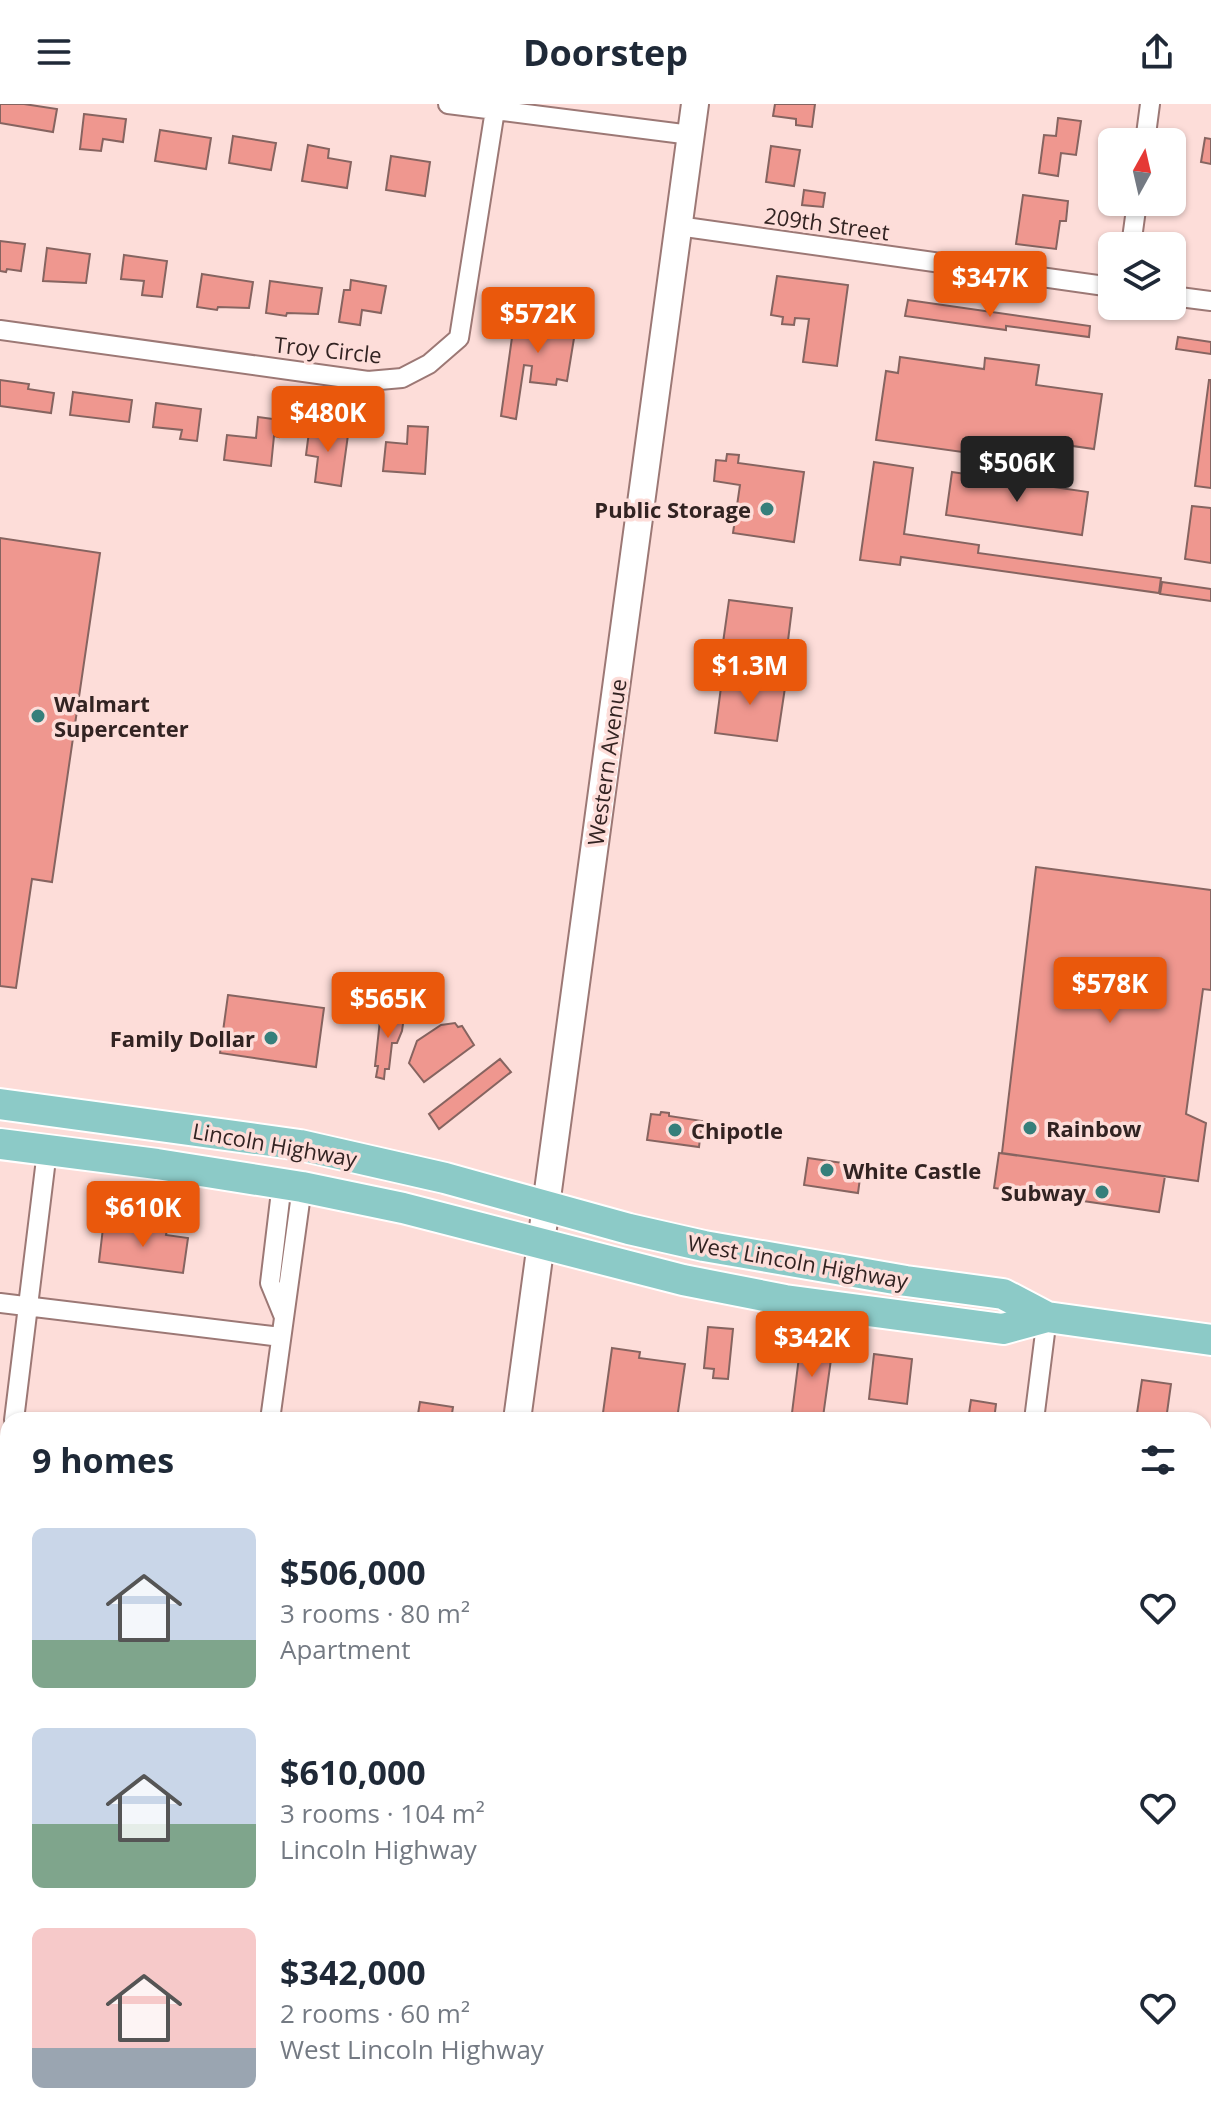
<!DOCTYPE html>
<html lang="en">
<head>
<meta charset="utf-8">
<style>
  :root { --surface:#fff; --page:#f2f2f3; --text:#1f2937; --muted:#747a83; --accent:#ea580c }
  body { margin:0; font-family:"Open Sans",sans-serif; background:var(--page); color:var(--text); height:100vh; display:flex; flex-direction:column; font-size:30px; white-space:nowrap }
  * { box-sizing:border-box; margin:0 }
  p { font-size:26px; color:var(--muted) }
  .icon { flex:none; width:44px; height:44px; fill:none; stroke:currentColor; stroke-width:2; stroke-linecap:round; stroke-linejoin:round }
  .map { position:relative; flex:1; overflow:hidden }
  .side { position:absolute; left:0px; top:1308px; width:1212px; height:714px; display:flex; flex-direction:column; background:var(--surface); border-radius:24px 24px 0 0; box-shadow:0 2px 6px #0004 }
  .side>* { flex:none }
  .needle { width:52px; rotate:8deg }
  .controls { position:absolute; left:1098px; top:24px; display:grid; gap:16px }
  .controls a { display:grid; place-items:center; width:88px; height:88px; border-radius:12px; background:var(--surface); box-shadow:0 2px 6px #0004; font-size:40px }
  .price { position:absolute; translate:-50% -68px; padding:0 18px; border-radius:8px; background:var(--accent); color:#fff; font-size:26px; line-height:52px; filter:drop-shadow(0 2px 4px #0008) }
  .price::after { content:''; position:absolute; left:50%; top:48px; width:24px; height:18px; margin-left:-12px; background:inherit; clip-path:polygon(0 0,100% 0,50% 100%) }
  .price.active { background:#222; color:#fff }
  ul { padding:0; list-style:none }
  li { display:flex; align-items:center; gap:24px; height:200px; padding:0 32px }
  li span { display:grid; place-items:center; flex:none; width:224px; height:160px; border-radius:12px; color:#555 }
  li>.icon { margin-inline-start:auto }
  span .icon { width:96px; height:96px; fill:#fffc; stroke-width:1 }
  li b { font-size:34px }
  h2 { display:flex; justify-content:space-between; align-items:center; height:96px; padding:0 32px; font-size:34px }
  header { display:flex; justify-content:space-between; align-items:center; height:104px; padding:0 32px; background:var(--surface); font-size:36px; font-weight:700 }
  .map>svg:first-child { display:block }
</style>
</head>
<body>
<header><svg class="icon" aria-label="menu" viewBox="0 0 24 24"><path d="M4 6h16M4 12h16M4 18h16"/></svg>Doorstep<svg class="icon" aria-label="share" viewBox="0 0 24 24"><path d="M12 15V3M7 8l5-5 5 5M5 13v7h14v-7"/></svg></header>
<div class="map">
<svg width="1211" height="2021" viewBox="0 0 1211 2021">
  <rect width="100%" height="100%" fill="#fdddd9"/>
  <!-- building -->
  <path fill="#ef978f" stroke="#866460" stroke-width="2" d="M0,0H24L57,5L53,28L0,19Z
    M775,0H815L812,23L796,21V15L773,12Z
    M84,10L126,15L123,38L103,35L101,47L80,45Z
    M1058,14L1081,17L1076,51L1061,49L1058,72L1039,69L1044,31L1056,32Z
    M160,26L211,34L206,65L155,57Z
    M233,32L276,39L271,66L229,59Z
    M1205,34L1211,35V60L1201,58Z
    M308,41L329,45L328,54L351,58L347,84L302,77Z
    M771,42L800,46L794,82L766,78Z
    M391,52L430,58L425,92L386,86Z
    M804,86L825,89L823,103L802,101Z
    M1023,91L1068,97L1066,117H1060L1056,145L1016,140Z
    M0,137L25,140L21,167L7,165L6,168L0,167Z
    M47,144L90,150L86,179L43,177Z
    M124,151L167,157L162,193L142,191L144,177L121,175Z
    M202,170L253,178L249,204L218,203L217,206L197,203Z
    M777,172L848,181L837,262L803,258L809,215L795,214L794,221L782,220L783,213L771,211Z
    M351,176L386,182L381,209L362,206L360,221L339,218L344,186H350Z
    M270,177L322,184L318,210L287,209L286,212L266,209Z
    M908,196L1090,222L1089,233L1006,222V226L905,212Z
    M536,210L577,216L567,277L557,275L556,281L530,278L532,262L524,261L516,315L501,312L515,212L536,215Z
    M1178,233L1211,238V250L1176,245Z
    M900,253L984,265L985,254L1039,261L1036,281L1102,290L1094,345L1051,339L1048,360L876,336L886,267L898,269Z
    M0,276L29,280L28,285L54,289L51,309L0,302Z
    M1209,276H1211V384L1195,382Z
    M73,288L132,296L129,318L70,311Z
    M156,299L201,305L197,337L180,335L182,326L153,323Z
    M258,313L281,316L279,333L274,332L271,362L224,356L227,331L256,334Z
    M310,320L336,324L335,330L348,331L341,382L315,378L318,353L306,351Z
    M408,322L428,323L425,370L383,367L386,338L407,340Z
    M727,350L739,351L738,359L804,368L794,438L733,429L740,381L714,377L716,356L726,357Z
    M874,358L913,364L904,430L979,441L978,449L1161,474L1159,489L901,453L900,461L860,456Z
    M952,368L1088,388L1082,431L946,411Z
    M1192,402L1211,404V459L1185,455Z
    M0,434L100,449L52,778L32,775L16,884L0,882Z
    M1162,478L1211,485V497L1160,490Z
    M729,496L792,504L784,569L720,560Z
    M723,568L786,577L777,637L715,629Z
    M1036,763L1211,786V886L1203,885L1186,1010L1206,1019L1198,1077L1002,1049Z
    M228,891L324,904L316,963L220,949Z
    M386,903L396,905L395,912L404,913L402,927L397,939H392L389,965H385L384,975L376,973L378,962H375L380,916L384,917Z
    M455,919L458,923L462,922L474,941L424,978L409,959L417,937L441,921Z
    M500,955L511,968L439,1025L429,1010Z
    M661,1008L669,1009V1012L702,1017L699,1043L647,1036L651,1010L660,1011Z
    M999,1049L1165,1072L1159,1108L994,1084Z
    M808,1054L850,1060L848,1072L860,1074L858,1089L804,1081Z
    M120,1120L167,1126L166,1131L188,1134L183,1169L99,1158L103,1124L119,1126Z
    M708,1223L733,1225L728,1275L713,1274L714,1265L704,1264Z
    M801,1237L833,1241L823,1313L792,1309Z
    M612,1244L640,1248L639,1254L685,1260L677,1315L686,1316H602Z
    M874,1250L912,1255L907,1300L869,1295Z
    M1142,1276L1171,1280L1166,1316H1136Z
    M971,1296L996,1300L994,1316H968Z
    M420,1298L453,1303L451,1316H417Z
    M4,1698L8,1699V1736L0,1735Z
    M1204,1702L1211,1703V1723L1204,1722Z
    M0,1744L8,1745V1783L0,1782Z
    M0,1791L8,1792V1830L0,1829Z
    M0,1838L8,1839L3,1876L0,1875Z
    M86,2014H104V2021H85Z
    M112,2014H131V2021H111Z
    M291,2014H326L325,2021H290Z
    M496,2014H570L569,2021H495Z
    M965,2014H990L989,2021H964Z"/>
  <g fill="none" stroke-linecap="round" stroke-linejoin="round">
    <defs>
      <path id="minor" d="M448,0L691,31
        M1145,38L1150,0
        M678,122L1112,183
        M1131,142L1137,98
        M1172,192L1211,197
        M0,226L368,277L402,274L429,260L459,234L495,6
        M282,1079L270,1179L284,1213
        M0,1199L281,1233
        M14,1316L47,1047
        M270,1316L302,1083
        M1034,1316L1047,1213
        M0,1432L8,1366
        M0,1464H8
        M1204,1489L1211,1490
        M0,1621L8,1622
        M1204,1775L1211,1776
        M1204,2003L1211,2004
        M25,2021V2014
        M255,2021L256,2014"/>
      <path id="secondary" d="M517,1316L695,0
        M421,2021L422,2014"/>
      <path id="primary" d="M0,1000L300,1041L445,1074L629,1125L704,1142L906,1177L1003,1190L1047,1213L1211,1236
        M0,1040L157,1060L302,1083L403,1104L683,1176L785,1196L1003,1225L1047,1213"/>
    </defs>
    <!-- minor casing -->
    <use href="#minor" stroke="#9c7875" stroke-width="22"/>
    <!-- secondary casing -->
    <use href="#secondary" stroke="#9c7875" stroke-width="30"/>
    <!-- primary casing -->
    <use href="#primary" stroke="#fff" stroke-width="34"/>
    <!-- minor -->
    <use href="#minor" stroke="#fff" stroke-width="18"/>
    <!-- secondary -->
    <use href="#secondary" stroke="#fff" stroke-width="26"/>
    <!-- primary -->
    <use href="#primary" stroke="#8ccac7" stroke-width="30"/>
  </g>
  <!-- markers -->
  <g fill="#367f7b" stroke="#fdddd9" stroke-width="3">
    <circle cx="767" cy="405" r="8"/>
    <circle cx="38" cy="612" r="8"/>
    <circle cx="271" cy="934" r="8"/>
    <circle cx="1030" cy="1024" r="8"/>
    <circle cx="675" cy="1026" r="8"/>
    <circle cx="827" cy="1066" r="8"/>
    <circle cx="1102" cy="1088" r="8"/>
  </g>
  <g text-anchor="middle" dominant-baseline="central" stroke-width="7" stroke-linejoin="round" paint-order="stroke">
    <!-- street labels -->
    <g font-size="22" fill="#322322" stroke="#fdddd9">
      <text transform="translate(827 119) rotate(8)">209th Street</text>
      <text transform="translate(328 245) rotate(6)">Troy Circle</text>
      <text transform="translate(606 658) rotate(-82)">Western Avenue</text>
      <text transform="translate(275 1040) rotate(10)">Lincoln Highway</text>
      <text transform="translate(798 1157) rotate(10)">West Lincoln Highway</text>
    </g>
    <!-- poi labels -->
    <g font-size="22" font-weight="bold" fill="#322322" stroke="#fdddd9" text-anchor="start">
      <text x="751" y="405" text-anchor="end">Public Storage</text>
      <text x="54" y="599">Walmart<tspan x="54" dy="25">Supercenter</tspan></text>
      <text x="255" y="934" text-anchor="end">Family Dollar</text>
      <text x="1046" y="1024">Rainbow</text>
      <text x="691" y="1026">Chipotle</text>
      <text x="843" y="1066">White Castle</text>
      <text x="1086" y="1088" text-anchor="end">Subway</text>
    </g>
  </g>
</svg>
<div class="controls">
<a><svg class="needle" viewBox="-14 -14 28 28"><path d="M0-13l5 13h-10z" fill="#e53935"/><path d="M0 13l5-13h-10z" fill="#747a83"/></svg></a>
<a><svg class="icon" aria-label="layers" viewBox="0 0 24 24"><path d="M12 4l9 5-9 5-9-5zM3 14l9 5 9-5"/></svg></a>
</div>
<b class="price" style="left:990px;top:215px">$347K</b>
<b class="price" style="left:538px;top:251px">$572K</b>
<b class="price" style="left:328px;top:350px">$480K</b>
<b class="price active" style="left:1017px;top:400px">$506K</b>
<b class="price" style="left:750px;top:603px">$1.3M</b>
<b class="price" style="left:1110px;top:921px">$578K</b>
<b class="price" style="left:388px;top:936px">$565K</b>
<b class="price" style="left:143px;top:1145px">$610K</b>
<b class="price" style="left:812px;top:1275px">$342K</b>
<section class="side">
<h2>9 homes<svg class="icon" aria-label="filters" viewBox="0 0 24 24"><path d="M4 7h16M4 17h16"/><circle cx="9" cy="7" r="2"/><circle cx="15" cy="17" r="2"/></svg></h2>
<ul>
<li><span style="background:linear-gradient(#c9d6e8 70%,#7fa58c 0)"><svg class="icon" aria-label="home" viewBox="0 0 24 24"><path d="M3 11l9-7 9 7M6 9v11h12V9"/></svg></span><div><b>$506,000</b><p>3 rooms · 80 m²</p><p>Apartment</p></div><svg class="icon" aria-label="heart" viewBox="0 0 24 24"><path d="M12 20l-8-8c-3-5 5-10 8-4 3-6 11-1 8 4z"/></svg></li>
<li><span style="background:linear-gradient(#c9d6e8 60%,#7fa58c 0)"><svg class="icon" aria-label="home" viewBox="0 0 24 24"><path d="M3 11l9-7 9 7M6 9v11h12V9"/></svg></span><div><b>$610,000</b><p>3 rooms · 104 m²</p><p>Lincoln Highway</p></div><svg class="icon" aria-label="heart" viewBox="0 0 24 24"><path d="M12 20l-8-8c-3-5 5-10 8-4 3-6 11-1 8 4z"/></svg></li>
<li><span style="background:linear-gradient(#f6c9c9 75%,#9aa5b1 0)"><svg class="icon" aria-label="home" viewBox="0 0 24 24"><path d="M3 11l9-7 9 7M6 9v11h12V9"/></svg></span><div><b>$342,000</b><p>2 rooms · 60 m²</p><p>West Lincoln Highway</p></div><svg class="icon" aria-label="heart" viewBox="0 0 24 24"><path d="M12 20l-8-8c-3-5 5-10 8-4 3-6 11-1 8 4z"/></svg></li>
</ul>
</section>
</div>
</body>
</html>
